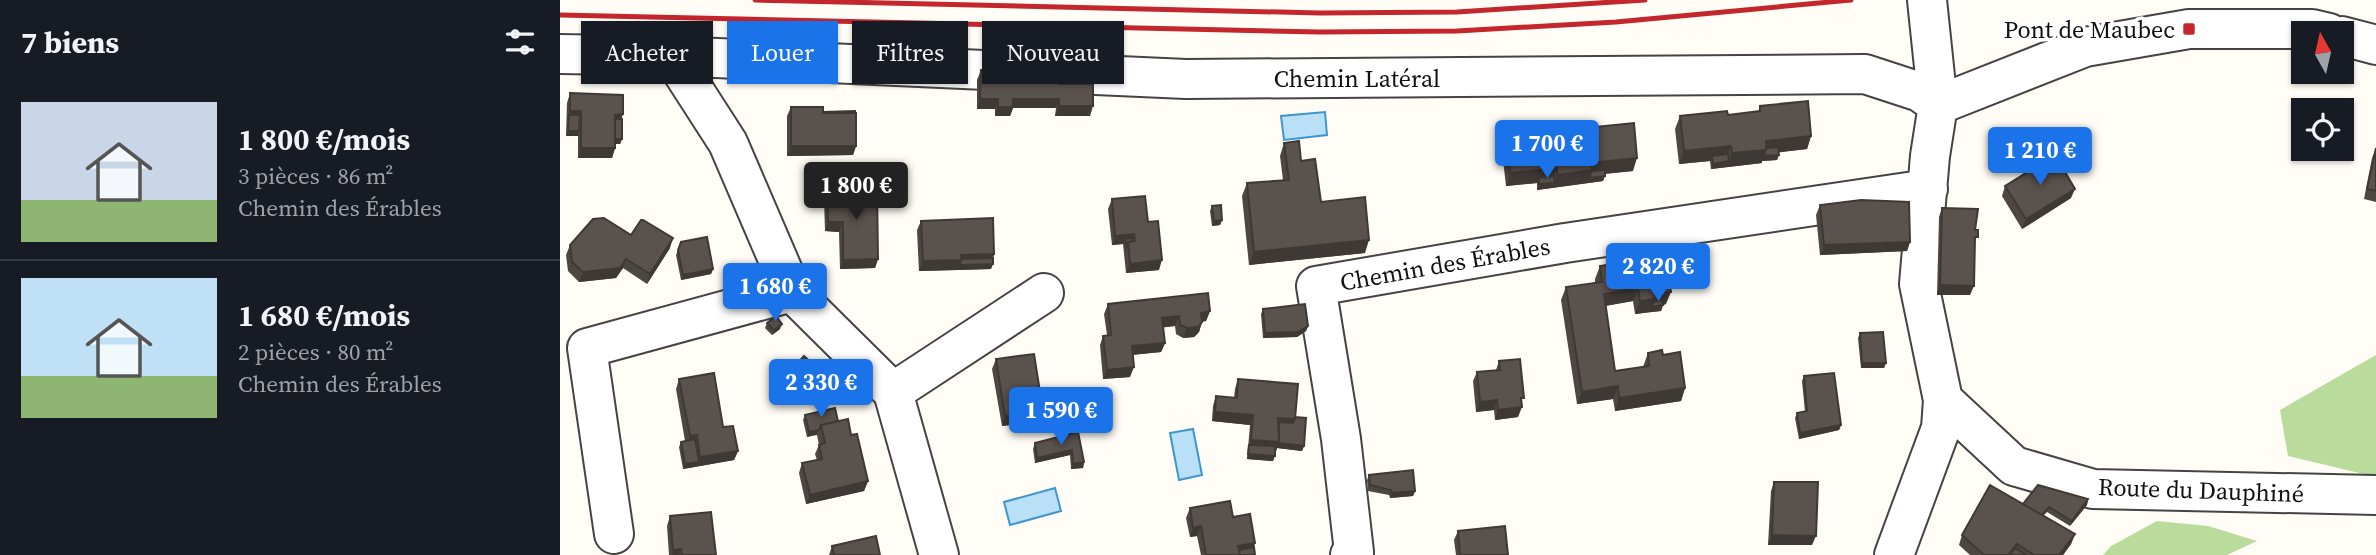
<!DOCTYPE html>
<html lang="fr">
<head>
<meta charset="utf-8">
<style>
  :root { --surface:#171b24; --page:#242831; --text:#f1f3f6; --muted:#9ea1a6; --line:#363941; --accent:#1a73e8 }
  body { margin:0; font-family:"Source Serif 4",serif; background:var(--page); color:var(--text); height:100vh; display:flex; flex-direction:column; font-size:26px; white-space:nowrap }
  * { box-sizing:border-box; margin:0 }
  p { font-size:23px; color:var(--muted) }
  .icon { flex:none; width:38px; height:38px; fill:none; stroke:currentColor; stroke-width:2; stroke-linecap:round; stroke-linejoin:round }
  .map { position:relative; flex:1; overflow:hidden }
  .side { display:flex; flex-direction:column; background:var(--surface); width:560px }
  .side>* { flex:none }
  .guide { position:absolute; left:21px; top:21px; width:665px; height:63px; display:flex; gap:14px }
  .needle { width:46px; rotate:352deg }
  .fabs { position:absolute; left:1731px; top:21px; display:grid; gap:14px }
  .fabs a { display:grid; place-items:center; width:63px; height:63px; border-radius:0px; background:var(--surface); box-shadow:0 2px 5px #0004; font-size:35px }
  .price { position:absolute; translate:-50% -60px; padding:0 16px; border-radius:7px; background:var(--accent); color:#fff; font-size:23px; line-height:46px; filter:drop-shadow(0 2px 4px #0008) }
  .price::after { content:''; position:absolute; left:50%; top:42px; width:21px; height:16px; margin-left:-10px; background:inherit; clip-path:polygon(0 0,100% 0,50% 100%) }
  .price.on { background:#222; color:#fff }
  ul { padding:0; list-style:none }
  li { display:flex; align-items:center; gap:21px; height:175px; padding:0 21px }
  li+li { border-top:2px solid var(--line) }
  li span { display:grid; place-items:center; flex:none; width:196px; height:140px; border-radius:0px; color:#555 }
  li>.icon { margin-inline-start:auto }
  span .icon { width:84px; height:84px; fill:#fffc; stroke-width:1 }
  li b { font-size:30px }
  h2 { display:flex; justify-content:space-between; align-items:center; height:84px; padding:0 21px; font-size:30px }
  .chip { padding:0 24px; border-radius:0px; background:var(--surface); box-shadow:0 2px 5px #0004; font-size:24px; line-height:63px }
  .chip.on { background:var(--accent); color:#fff }
  main { display:flex; flex:1; min-height:0 }
  .map>svg:first-child { display:block }
</style>
</head>
<body>
<main>
<section class="side">
<h2>7 biens<svg class="icon" aria-label="filters" viewBox="0 0 24 24"><path d="M4 7h16M4 17h16"/><circle cx="9" cy="7" r="2"/><circle cx="15" cy="17" r="2"/></svg></h2>
<ul>
<li><span style="background:linear-gradient(#c9d6e8 70%,#8fb573 0)"><svg class="icon" aria-label="home" viewBox="0 0 24 24"><path d="M3 11l9-7 9 7M6 9v11h12V9"/></svg></span><div><b>1 800 €/mois</b><p>3 pièces · 86 m²</p><p>Chemin des Érables</p></div></li>
<li><span style="background:linear-gradient(#bfe0f5 70%,#8fb573 0)"><svg class="icon" aria-label="home" viewBox="0 0 24 24"><path d="M3 11l9-7 9 7M6 9v11h12V9"/></svg></span><div><b>1 680 €/mois</b><p>2 pièces · 80 m²</p><p>Chemin des Érables</p></div></li>
</ul>
</section>
<div class="map">
<svg width="1816" height="555" viewBox="0 0 1816 555">
  <rect width="100%" height="100%" fill="#fffdf5"/>
  <!-- forest -->
  <path fill="#b9dc9c" d="M1816,355V477L1728,456L1720,410Z
    M1597,521L1648,526L1697,541L1667,555H1543L1551,546Z"/>
  <!-- water -->
  <path fill="#b9e0f7" stroke="#3f96cf" stroke-width="2" d="M765,112L767,135L724,140L721,116Z
    M633,429L642,475L619,480L610,433Z
    M495,488L501,511L450,525L444,502Z"/>
  <g fill="none" stroke-linecap="round" stroke-linejoin="round">
    <defs>
      <path id="minor" d="M1367,0L1378,105L1370,156L1359,284L1383,400L1454,466L1533,489L1816,495
        M1782,36L1816,45
        M0,54L112,56L626,79L1305,74L1360,92L1378,105
        M112,56L168,143L232,292L333,392L379,555
        M1378,105L1525,47L1629,29H1752L1769,33
        M333,392L484,293
        M54,534L27,348L232,292
        M790,555L794,552L781,439L756,286L1005,243L1368,189
        M1334,555L1381,428L1383,400"/>
    </defs>
    <!-- minor casing -->
    <use href="#minor" stroke="#444" stroke-width="42"/>
    <!-- minor -->
    <use href="#minor" stroke="#fff" stroke-width="38"/>
    <!-- rail -->
    <path stroke="#c4262e" stroke-width="5" d="M195,0L760,13L897,12L1085,0
      M0,15L760,32L897,31L1056,22L1291,0"/>
  </g>
  <!-- wall -->
  <path fill="#4d4742" d="M421,70L499,84L530,116H495L496,108H453L450,116H435V109H417V80Z
    M10,93L62,119V139L60,144H55V148L52,158H18V136H6L7,103Z
    M1200,106L1251,136L1247,149L1219,152L1217,160L1202,161V163L1151,169L1150,161L1119,164L1115,129L1120,116L1168,115L1198,112Z
    M231,107L296,146L293,155L227,156V116Z
    M1026,128L1073,171L1045,174L1043,181L977,190V183L946,186L942,151L947,138L993,137L1024,134Z
    M724,143L741,161L761,202L805,253L689,265L682,196L687,183L723,180L720,156Z
    M1816,148V202L1804,199L1812,158Z
    M1445,186L1511,198L1462,229L1442,196Z
    M267,191L318,259L315,268L280,269L279,232L265,231L264,200Z
    M552,199L588,222L599,270L566,273L563,244L552,245L548,209Z
    M1260,205L1350,242L1347,251L1260,255L1256,215Z
    M652,206L662,220L660,225L652,226L650,211Z
    M1382,208L1415,230L1410,295H1377L1379,217Z
    M361,221L434,254L431,269L359,271L357,230Z
    M71,235L110,248L87,284L63,268L56,278L19,282L8,271L6,255L10,245Z
    M121,242L153,269L151,274L121,280L116,255Z
    M1040,266L1106,304L1103,305L1101,311L1075,314L1073,301L1045,306L1055,371L1083,367L1088,353L1103,355L1125,388L1121,401L1055,411L1053,399L1017,404L1001,300L1006,287L1035,283V279Z
    M548,304L650,311L646,321L642,322L639,332L634,337L623,338L616,334L615,326L603,327L605,343L601,352L573,355L570,377L543,379L540,345L543,336L547,335L544,314Z
    M703,309L748,326L746,331L737,337L703,338L701,314Z
    M207,323L220,329L212,335L205,328Z
    M1300,333L1326,363L1324,368H1301L1298,338Z
    M436,359L480,421L442,426L432,369Z
    M939,361L961,404L958,417L935,420L934,410L916,412L913,381L917,372L936,370Z
    M237,364L254,365L252,370L245,378L235,369Z
    M1244,376L1281,425L1279,430L1239,439L1235,418L1237,413L1245,412L1242,381Z
    M119,379L163,427L178,451L174,460L123,469L119,447L121,442L125,441L116,389Z
    M678,379L735,417L744,446L742,451L717,448L713,461L687,459L690,425L652,421L653,406L656,396L674,398L675,389Z
    M245,415L278,421L291,435L308,481L304,491L246,504L239,473L242,463L257,460L255,454L259,445L257,435L247,437L243,420Z
    M518,432L524,462L523,468L511,469L510,455L475,463L473,449L475,443Z
    M809,475L855,491L853,496L830,498L829,495L808,491L807,480Z
    M1214,482L1252,545H1208L1211,491Z
    M1528,499L1527,505L1510,526L1487,512L1483,516L1515,534L1511,544L1503,555H1410L1399,545L1402,535L1463,504Z
    M630,508L673,517L695,543L694,547L695,555H641L637,536L630,537L626,518Z
    M110,516L156,555H109L107,526Z
    M898,531L948,555H896L894,540Z
    M272,546L320,555H269Z"/>
  <!-- shaded-wall -->
  <path fill="#3f3936" d="M420,99H438L435,109H417Z
    M453,99H499L496,108H453L450,116H435L438,107Z
    M499,106H533L530,116H495Z
    M10,111H21L18,120L9,115L7,120Z
    M63,114L60,124H54L55,115Z
    M8,131H19L18,136H6Z
    M1251,136L1247,149L1205,154L1219,155L1217,160L1202,161V163L1151,169L1153,164L1169,161L1172,153L1206,141Z
    M54,139H62L60,144H52Z
    M231,146H296L293,155L227,156Z
    M1171,146L1166,159L1152,156L1150,161L1119,164L1124,151Z
    M21,148H55L52,158H18Z
    M1077,158L1073,171L1030,175L1045,176L1043,181L977,190L979,184L995,183L997,175L1031,163Z
    M997,168L992,181L979,178L977,183L946,186L950,173Z
    M1515,189L1511,198L1462,229L1466,219Z
    M662,220L660,225L652,226L654,221Z
    M268,222H283L279,232L265,231Z
    M574,234L570,244L565,239L563,244L552,245L555,236Z
    M113,238L110,248L87,284L90,274Z
    M809,240L805,253L689,265L694,252Z
    M1350,242L1347,251L1260,255L1264,245Z
    M434,254L431,263L400,264L398,270L359,271L363,261L401,255Z
    M66,259L63,268L56,278L19,282L23,272Z
    M318,259L315,268L280,269L283,260Z
    M602,260L599,270L566,273L570,264Z
    M433,264L431,269L398,270L400,265Z
    M153,269L151,274L121,280L123,275Z
    M1380,285L1414,286L1410,295H1377Z
    M1078,288L1073,301L1039,307L1044,294Z
    M1111,292L1106,304L1092,307L1090,312L1075,314L1080,301L1094,294Z
    M1103,305L1101,311L1090,312L1092,307Z
    M650,311L646,321L638,322L641,313Z
    M619,316L615,326L599,328L602,318Z
    M642,322L639,332L634,337L623,338L627,328Z
    M222,324L220,329L212,335L214,330Z
    M748,326L746,331L737,337L703,338L705,333Z
    M605,343L601,352L568,355L572,346Z
    M1302,363H1326L1324,368H1301Z
    M254,365L252,370L245,378L247,373Z
    M574,367L570,377L543,379L547,370Z
    M1058,386L1053,399L1017,404L1022,392Z
    M1125,388L1121,401L1055,411L1059,398Z
    M937,400L934,410L916,412L920,402Z
    M962,407L958,417L935,420L938,410Z
    M483,411L480,421L442,426L445,416Z
    M655,412L693,415L690,425L652,421Z
    M718,418L735,419L731,428L716,427Z
    M1281,425L1279,430L1239,439L1240,433Z
    M259,430L257,434L247,437L249,432Z
    M137,435L133,444L126,446L130,436Z
    M691,440L719,442L744,446L742,451L717,448L716,451L689,450V445L687,450Z
    M512,450L510,455L475,463L477,458Z
    M178,451L174,460L123,469L125,464L139,462L140,457Z
    M688,454L715,456L713,461L687,459Z
    M524,462L523,468L511,469L513,464Z
    M308,481L304,491L246,504L250,495Z
    M855,491L853,496L830,498L832,493Z
    M1528,499L1527,505L1510,526L1512,521Z
    M641,526L637,536L630,537L633,528Z
    M1515,534L1511,544L1503,555H1499Z
    M1212,535L1256,536L1252,545H1208Z
    M695,543L692,552L678,555V546Z
    M121,549L119,555H112L113,550Z"/>
  <!-- building -->
  <path fill="#5a524d" stroke="#3f3936" stroke-width="2" d="M421,70L499,73V84H533V106H499V99H453V107H438V99H420Z
    M10,93L63,95V114L55,115V148H21V111H10Z
    M1248,101L1251,136L1206,141V150L1172,153L1171,146L1124,151L1120,116L1167,111L1168,115L1200,111V106Z
    M231,107H263V113H296V146H231Z
    M295,111V113H263V112Z
    M9,115H20L19,131H8Z
    M55,119H62V139H55Z
    M1074,123L1077,158L1031,163L1032,170L997,175V168L950,173L947,138L992,133L993,137L1027,134L1026,128Z
    M739,141L741,161L755,159L761,202L805,197L809,240L694,252L687,183L729,180L724,143Z
    M1218,147L1219,155L1204,156L1206,148Z
    M1816,148V191L1807,189Z
    M1168,154L1169,161L1153,164L1152,156Z
    M1495,155L1515,189L1466,219L1445,186Z
    M1045,170V176L1029,178L1032,171Z
    M994,176L995,183L979,184V178Z
    M317,190L318,259L283,260V222H268L267,191Z
    M585,196L588,222L598,221L602,260L570,264L568,242L575,241L574,234L555,236L552,199Z
    M1301,200L1349,202L1350,242L1264,245L1260,205Z
    M661,205L662,220L654,221L652,206Z
    M1382,208L1418,209L1415,230H1418V237H1415L1414,286L1380,285Z
    M44,218L71,235L81,220H83L113,238L90,274L66,259L60,268L23,272L12,262L10,245L33,219Z
    M433,218L434,254L401,255L402,260L363,261L361,221Z
    M147,237L153,269L123,275L118,250L121,242Z
    M572,238L573,241L568,242L566,246L565,239Z
    M1105,255L1111,292L1094,294L1095,299L1080,301L1078,288L1044,294L1055,371L1089,366L1088,353L1102,350L1103,355L1120,352L1125,388L1059,398L1058,386L1022,392L1006,287L1042,282L1040,266Z
    M433,258V264L400,265L401,259Z
    M648,293L650,311L641,313L642,322L638,327L627,328L620,325L619,316L602,318L605,343L572,346L574,367L547,370L543,336L551,335L548,304Z
    M1102,300L1103,305L1092,307L1094,301Z
    M745,304L748,326L738,332L705,333L703,309Z
    M216,316L222,324L214,330L207,323Z
    M1323,332L1326,363H1302L1300,333Z
    M474,354L483,411L445,416L436,359Z
    M244,356L254,365L247,373L237,364Z
    M960,359L964,398H961L962,407L938,410L937,400L920,402L917,372L940,370L939,361Z
    M154,373L163,427L173,426L178,451L140,457L137,435L130,436L119,379Z
    M1274,373L1281,425L1240,433L1237,413L1247,411L1244,376Z
    M678,379L738,384L735,419L718,418L719,442L691,440L693,415L655,412L656,396L677,398Z
    M275,408L278,421L261,425L259,430L249,432L245,415Z
    M735,417L746,418L744,446L719,443V422L733,423Z
    M288,419L291,435L297,434L308,481L250,495L242,463L262,459L259,445L265,443L261,425Z
    M518,432L524,462L513,464L512,450L477,458L475,443Z
    M135,439L139,462L125,464L121,442Z
    M689,445L715,446V456L688,454Z
    M853,470L855,491L832,493L831,490L810,485L809,475Z
    M1214,482H1258L1256,536L1212,535Z
    M1430,485L1515,534L1499,555H1474L1457,544L1448,555H1424L1402,535Z
    M1478,485L1528,499L1512,521L1489,507L1482,515L1463,504Z
    M670,501L673,517L690,514L695,543L678,546L680,555H646L641,526L633,528L630,508Z
    M151,512L156,555H122L121,549L113,550L110,516Z
    M945,526L948,555H900L898,531Z
    M316,536L320,555H274L272,546Z
    M694,547L695,555H680L679,550Z
    M1455,548L1466,555H1450Z"/>
  <!-- markers -->
  <rect fill="#c4262e" stroke="#fff" stroke-width="2.5" x="1622" y="22" width="14" height="14" rx="3.5"/>
  <g text-anchor="middle" dominant-baseline="central" stroke-width="7" stroke-linejoin="round" paint-order="stroke">
    <!-- poi labels -->
    <g font-size="24" fill="#111" stroke="#fff" text-anchor="end">
      <text x="1615" y="29">Pont de Maubec</text>
    </g>
    <!-- street labels -->
    <g font-size="24" fill="#111" stroke="#fff">
      <text x="797" y="78">Chemin Latéral</text>
      <text transform="translate(885 264) rotate(-10)">Chemin des Érables</text>
      <text transform="translate(1641 490) rotate(2)">Route du Dauphiné</text>
    </g>
  </g>
</svg>
<div class="fabs">
<a><svg class="needle" viewBox="-14 -14 28 28"><path d="M0-13l5 13h-10z" fill="#e53935"/><path d="M0 13l5-13h-10z" fill="#9ea1a6"/></svg></a>
<a><svg class="icon" aria-label="locate" viewBox="0 0 24 24"><circle cx="12" cy="12" r="6"/><path d="M12 2v4M12 18v4M2 12h4M18 12h4"/></svg></a>
</div>
<b class="price" style="left:987px;top:180px">1 700 €</b>
<b class="price" style="left:1480px;top:187px">1 210 €</b>
<b class="price on" style="left:296px;top:222px">1 800 €</b>
<b class="price" style="left:1098px;top:303px">2 820 €</b>
<b class="price" style="left:215px;top:323px">1 680 €</b>
<b class="price" style="left:261px;top:419px">2 330 €</b>
<b class="price" style="left:501px;top:447px">1 590 €</b>
<div class="guide">
<a class="chip">Acheter</a>
<a class="chip on">Louer</a>
<a class="chip">Filtres</a>
<a class="chip">Nouveau</a>
</div>
</div>
</main>
</body>
</html>
